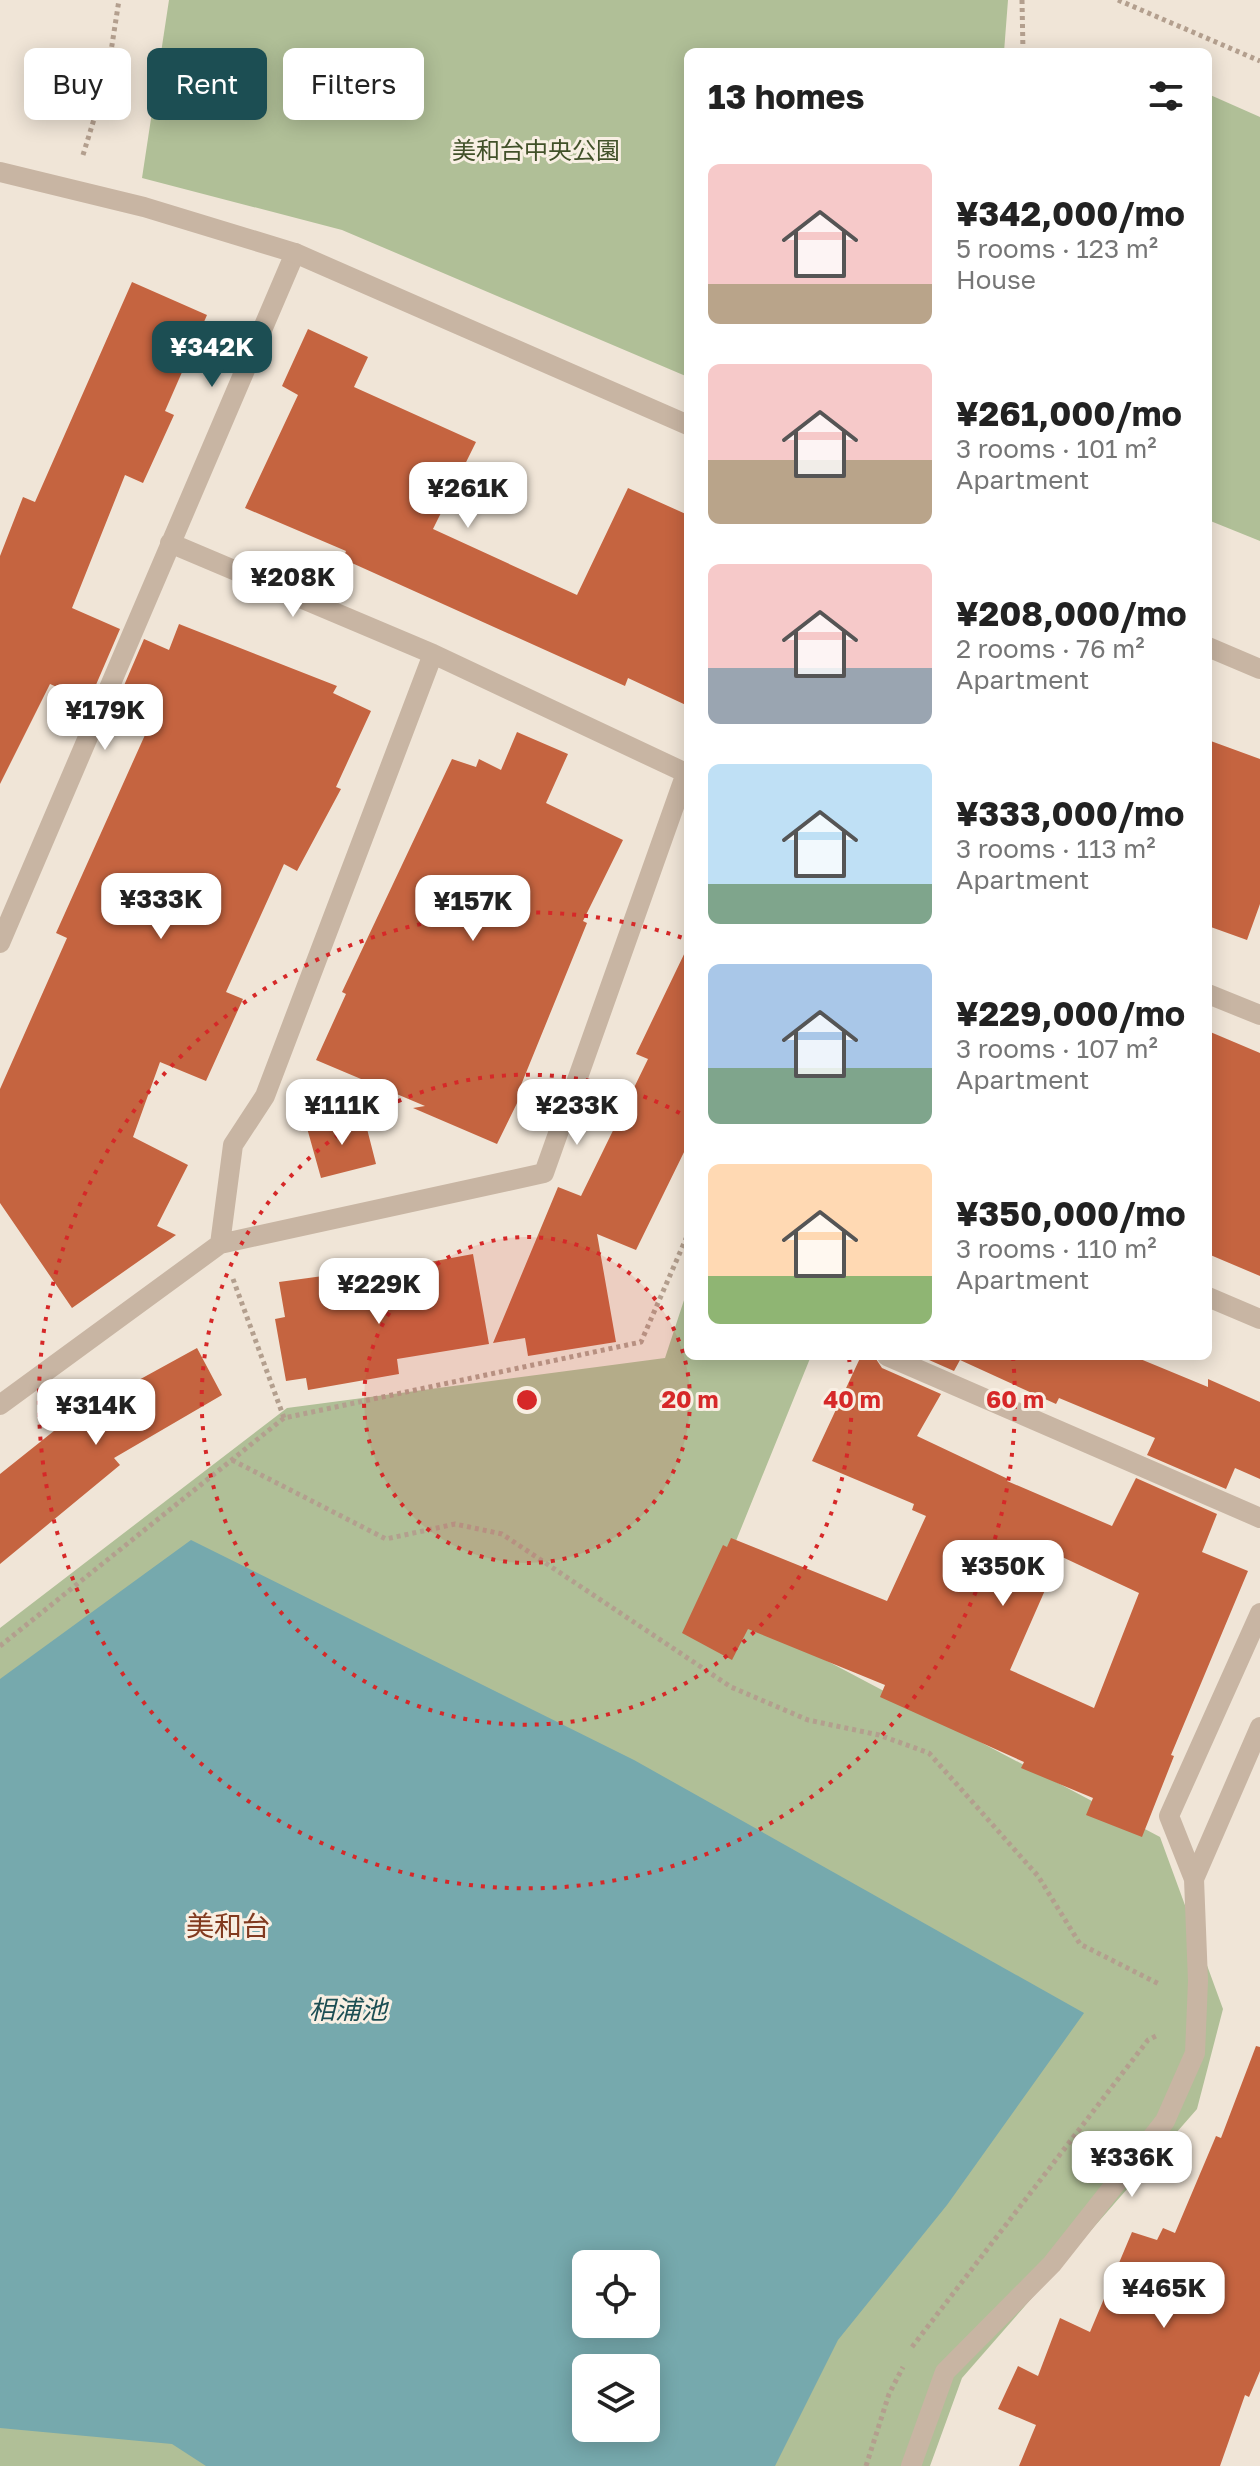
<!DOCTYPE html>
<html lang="en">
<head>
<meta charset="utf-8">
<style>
  :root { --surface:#fff; --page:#f2f2f2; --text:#222; --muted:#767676; --accent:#1c4e53 }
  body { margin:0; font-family:"Golos Text","Noto Sans JP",sans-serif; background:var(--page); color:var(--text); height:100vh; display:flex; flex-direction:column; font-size:30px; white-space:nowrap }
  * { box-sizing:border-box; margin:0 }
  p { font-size:26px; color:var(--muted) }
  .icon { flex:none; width:44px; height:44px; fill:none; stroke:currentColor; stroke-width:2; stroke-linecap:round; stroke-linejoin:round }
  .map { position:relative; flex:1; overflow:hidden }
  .details { position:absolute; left:684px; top:48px; width:528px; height:1312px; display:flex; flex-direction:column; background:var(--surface); border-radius:12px; box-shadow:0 4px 20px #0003 }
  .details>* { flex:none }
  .hud { position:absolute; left:24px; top:48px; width:540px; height:72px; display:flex; gap:16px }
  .fabs { position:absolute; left:572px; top:2250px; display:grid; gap:16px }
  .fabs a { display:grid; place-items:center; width:88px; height:88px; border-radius:12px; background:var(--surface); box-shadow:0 4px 20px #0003; font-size:40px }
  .price { position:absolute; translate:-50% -68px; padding:0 18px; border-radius:16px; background:#fff; color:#222; font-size:26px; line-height:52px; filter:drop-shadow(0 2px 4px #0008) }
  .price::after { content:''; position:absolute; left:50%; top:48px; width:24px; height:18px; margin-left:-12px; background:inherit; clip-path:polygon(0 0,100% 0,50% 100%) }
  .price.selected { background:var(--accent); color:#fff }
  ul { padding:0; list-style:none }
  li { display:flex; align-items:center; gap:24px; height:200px; padding:0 24px }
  li span { display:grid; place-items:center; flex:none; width:224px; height:160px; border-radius:12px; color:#555 }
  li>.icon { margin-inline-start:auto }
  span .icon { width:96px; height:96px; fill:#fffc; stroke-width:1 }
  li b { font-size:34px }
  h2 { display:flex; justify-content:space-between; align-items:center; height:96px; padding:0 24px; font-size:34px }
  .tag { padding:0 28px; border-radius:12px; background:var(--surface); box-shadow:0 4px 20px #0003; font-size:28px; line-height:72px }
  .tag.selected { background:var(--accent); color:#fff }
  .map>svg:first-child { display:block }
</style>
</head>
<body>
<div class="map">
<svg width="1260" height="2466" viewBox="0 0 1260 2466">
  <rect width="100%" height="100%" fill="#f0e5d7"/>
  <!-- green -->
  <path fill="#b0bf97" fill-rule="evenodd" d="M169,0H1008L1004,52H688V377L342,230L142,178Z
    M1208,94L1260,117V541L1208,520Z
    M688,1288V1356H811L712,1600L1160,1837L1223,2009L1197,2109L962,2378L930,2466H0V1628L287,1408L665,1358ZM586,2264H646V2324H586ZM586,2368H646V2428H586Z"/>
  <!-- water -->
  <path fill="#76a9ad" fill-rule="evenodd" d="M191,1540L634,1760L1084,2013L947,2205L838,2340L775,2466H206L172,2444L0,2428V1679ZM586,2264H646V2324H586ZM586,2368H646V2428H586Z"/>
  <!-- building -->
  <path fill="#c56440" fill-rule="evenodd" d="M132,282L207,315L165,411L174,415L143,483L125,475L72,608L120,629L89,701L50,684L0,784V556L23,497L35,502Z
    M308,329L368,357L354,387L476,442L433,529L577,595L628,488L688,515V706L628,678L625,686L343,559L346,551L245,508L298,395L282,386Z
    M179,624L337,686L333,693L371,711L336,787L341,789L297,871L284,864L226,992L243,999L206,1081L160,1062L133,1137L188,1165L157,1226L176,1235L72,1308L0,1203V1089L67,938L56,933L149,726L113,711L144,639L169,650Z
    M517,732L568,754L546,803L623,840L583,921L587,923L521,1085L525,1087L497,1144L413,1108L425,1106L316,1060L346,994L342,992L452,759L476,767L479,759L501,770Z
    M1208,740L1260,759V904L1247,940L1208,926Z
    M688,946V1144L636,1250L597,1234L616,1342L528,1356L525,1338L493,1343L558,1187L581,1196L648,1059L636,1054Z
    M1208,1031L1260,1053V1276L1208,1254Z
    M364,1117L376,1164L321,1178L307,1128Z
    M473,1254L489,1344L397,1359L399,1374L308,1390L306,1378L286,1381L275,1319L285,1317L279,1282L323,1276L328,1308L423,1290L419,1264Z
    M197,1348L222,1395L114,1458L120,1465L0,1564V1474L84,1407L86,1409Z
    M861,1356H874L882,1368L941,1394L917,1436L1008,1479L1007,1481L1112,1526L1136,1478L1217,1514L1202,1552L1248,1571L1171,1755L1174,1756L1142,1837L1086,1815L1093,1798L1021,1768L1024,1762L880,1697L885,1685L748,1629L732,1660L682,1633L723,1545L727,1547L731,1538L887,1601L926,1516L912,1510L914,1504L812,1461ZM1060,1556L1139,1593L1094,1708L1010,1670Z
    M920,1356H1133L1208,1387V1379L1260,1402V1479L1235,1468L1226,1489L1147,1455L1155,1438L1059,1398L1056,1404L960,1360L954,1371Z
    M1256,2046L1260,2047V2371L1249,2397L1245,2395L1220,2466H1019L1036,2425L998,2409L1018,2366L1038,2376L1060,2318L1090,2332L1132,2232L1157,2240L1163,2228L1175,2233L1216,2136L1221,2138Z"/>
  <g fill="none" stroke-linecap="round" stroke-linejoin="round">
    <!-- path -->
    <path stroke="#b39f8e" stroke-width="5" stroke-dasharray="4 4" stroke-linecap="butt" d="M1022,0L1023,52
      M1118,0L1260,61
      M83,155L107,77L119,0
      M233,1279L284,1418
      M232,1460L386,1539L455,1524L502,1534L731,1687L808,1720L879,1735L929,1753L1038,1876L1080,1944L1161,1985
      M0,1646L284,1418L641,1342L688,1234
      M912,2347L1148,2040L1158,2035
      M866,2466L889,2394L903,2367"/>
    <!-- minor -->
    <path stroke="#c8b5a3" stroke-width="20" d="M170,543L433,654L686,773L544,1173L220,1244
      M0,943L295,253
      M1208,994L1260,1015
      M1208,1297L1260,1319
      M887,1356L1260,1518
      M0,1405L220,1244L233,1145L265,1096L433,654
      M1194,1879L1260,1727
      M911,2466L945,2372L1052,2264L1165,2121L1195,2053L1198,1981L1194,1879L1169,1816L1260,1613"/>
    <!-- tertiary -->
    <path stroke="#c8b5a3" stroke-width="20" d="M0,172L144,207L295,253L688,425
      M1208,647L1260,669"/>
  </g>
  <!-- distance rings -->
  <circle cx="527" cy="1400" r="163" fill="#d62828" fill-opacity=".12"/>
  <g fill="none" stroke="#d62828" stroke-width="4" stroke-dasharray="4 8">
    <circle cx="527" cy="1400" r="163"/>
    <path d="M849 1358A325 325 0 1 1 687 1117"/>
    <path d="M1013 1357A488 488 0 1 1 686 939"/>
  </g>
  <g text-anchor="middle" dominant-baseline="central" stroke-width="6" stroke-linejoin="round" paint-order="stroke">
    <!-- park labels -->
    <g font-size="24" fill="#415129" stroke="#f8efe3">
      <text x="536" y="149">美和台中央公園</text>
    </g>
    <!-- water labels -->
    <g font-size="26" font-style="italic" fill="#1c4e53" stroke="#f8efe3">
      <text x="348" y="2009">相浦池</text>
    </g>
    <!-- quarter labels -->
    <g font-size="28" fill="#813a1f" stroke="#f8efe3">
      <text x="228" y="1925">美和台</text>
    </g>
  </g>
  <circle cx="527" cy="1400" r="12" fill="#d62828" stroke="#f8efe3" stroke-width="4"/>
  <g font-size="24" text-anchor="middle" font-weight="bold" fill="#d62828" stroke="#f8efe3" stroke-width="6" stroke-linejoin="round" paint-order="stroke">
    <text x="690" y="1408">20 m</text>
    <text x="852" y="1408">40 m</text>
    <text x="1015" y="1408">60 m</text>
  </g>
</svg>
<div class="fabs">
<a><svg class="icon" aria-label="locate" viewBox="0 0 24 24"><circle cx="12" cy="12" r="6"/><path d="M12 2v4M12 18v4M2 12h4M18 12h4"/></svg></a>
<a><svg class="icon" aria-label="layers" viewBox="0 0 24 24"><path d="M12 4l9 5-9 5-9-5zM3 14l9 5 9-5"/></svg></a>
</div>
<b class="price selected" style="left:212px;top:389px">¥342K</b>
<b class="price" style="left:468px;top:530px">¥261K</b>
<b class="price" style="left:293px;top:619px">¥208K</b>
<b class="price" style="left:105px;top:752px">¥179K</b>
<b class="price" style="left:161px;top:941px">¥333K</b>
<b class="price" style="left:473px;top:943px">¥157K</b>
<b class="price" style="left:342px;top:1147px">¥111K</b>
<b class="price" style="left:577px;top:1147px">¥233K</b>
<b class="price" style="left:379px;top:1326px">¥229K</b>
<b class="price" style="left:96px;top:1447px">¥314K</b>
<b class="price" style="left:1003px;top:1608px">¥350K</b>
<b class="price" style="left:1132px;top:2199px">¥336K</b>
<b class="price" style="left:1164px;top:2330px">¥465K</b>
<div class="hud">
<a class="tag">Buy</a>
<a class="tag selected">Rent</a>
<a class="tag">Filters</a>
</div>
<section class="details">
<h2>13 homes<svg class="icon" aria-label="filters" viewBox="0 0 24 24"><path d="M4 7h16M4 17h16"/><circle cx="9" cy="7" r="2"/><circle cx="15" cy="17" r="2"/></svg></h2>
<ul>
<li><span style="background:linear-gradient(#f6c9c9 75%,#b9a48a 0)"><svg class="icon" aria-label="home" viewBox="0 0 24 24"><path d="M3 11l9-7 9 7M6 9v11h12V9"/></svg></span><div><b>¥342,000/mo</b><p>5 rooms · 123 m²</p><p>House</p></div></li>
<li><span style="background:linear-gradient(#f6c9c9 60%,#b9a48a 0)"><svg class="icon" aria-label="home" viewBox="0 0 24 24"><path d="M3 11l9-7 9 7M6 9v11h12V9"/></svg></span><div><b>¥261,000/mo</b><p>3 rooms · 101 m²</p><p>Apartment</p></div></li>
<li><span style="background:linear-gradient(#f6c9c9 65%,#9aa5b1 0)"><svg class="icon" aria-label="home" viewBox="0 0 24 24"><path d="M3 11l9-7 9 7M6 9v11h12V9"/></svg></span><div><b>¥208,000/mo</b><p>2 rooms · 76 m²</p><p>Apartment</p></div></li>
<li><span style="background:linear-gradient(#bfe0f5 75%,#7fa58c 0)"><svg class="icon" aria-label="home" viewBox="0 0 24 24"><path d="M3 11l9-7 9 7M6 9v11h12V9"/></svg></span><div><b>¥333,000/mo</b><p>3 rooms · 113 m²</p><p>Apartment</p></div></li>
<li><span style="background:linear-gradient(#a9c7e8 65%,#7fa58c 0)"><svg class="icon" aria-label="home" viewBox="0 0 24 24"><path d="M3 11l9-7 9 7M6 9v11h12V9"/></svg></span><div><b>¥229,000/mo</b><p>3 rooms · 107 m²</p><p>Apartment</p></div></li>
<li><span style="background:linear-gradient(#ffd9b3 70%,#8fb573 0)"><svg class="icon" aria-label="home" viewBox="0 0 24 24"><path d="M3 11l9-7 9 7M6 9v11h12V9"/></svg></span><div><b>¥350,000/mo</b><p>3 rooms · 110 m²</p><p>Apartment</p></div></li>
</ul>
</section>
</div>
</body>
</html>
